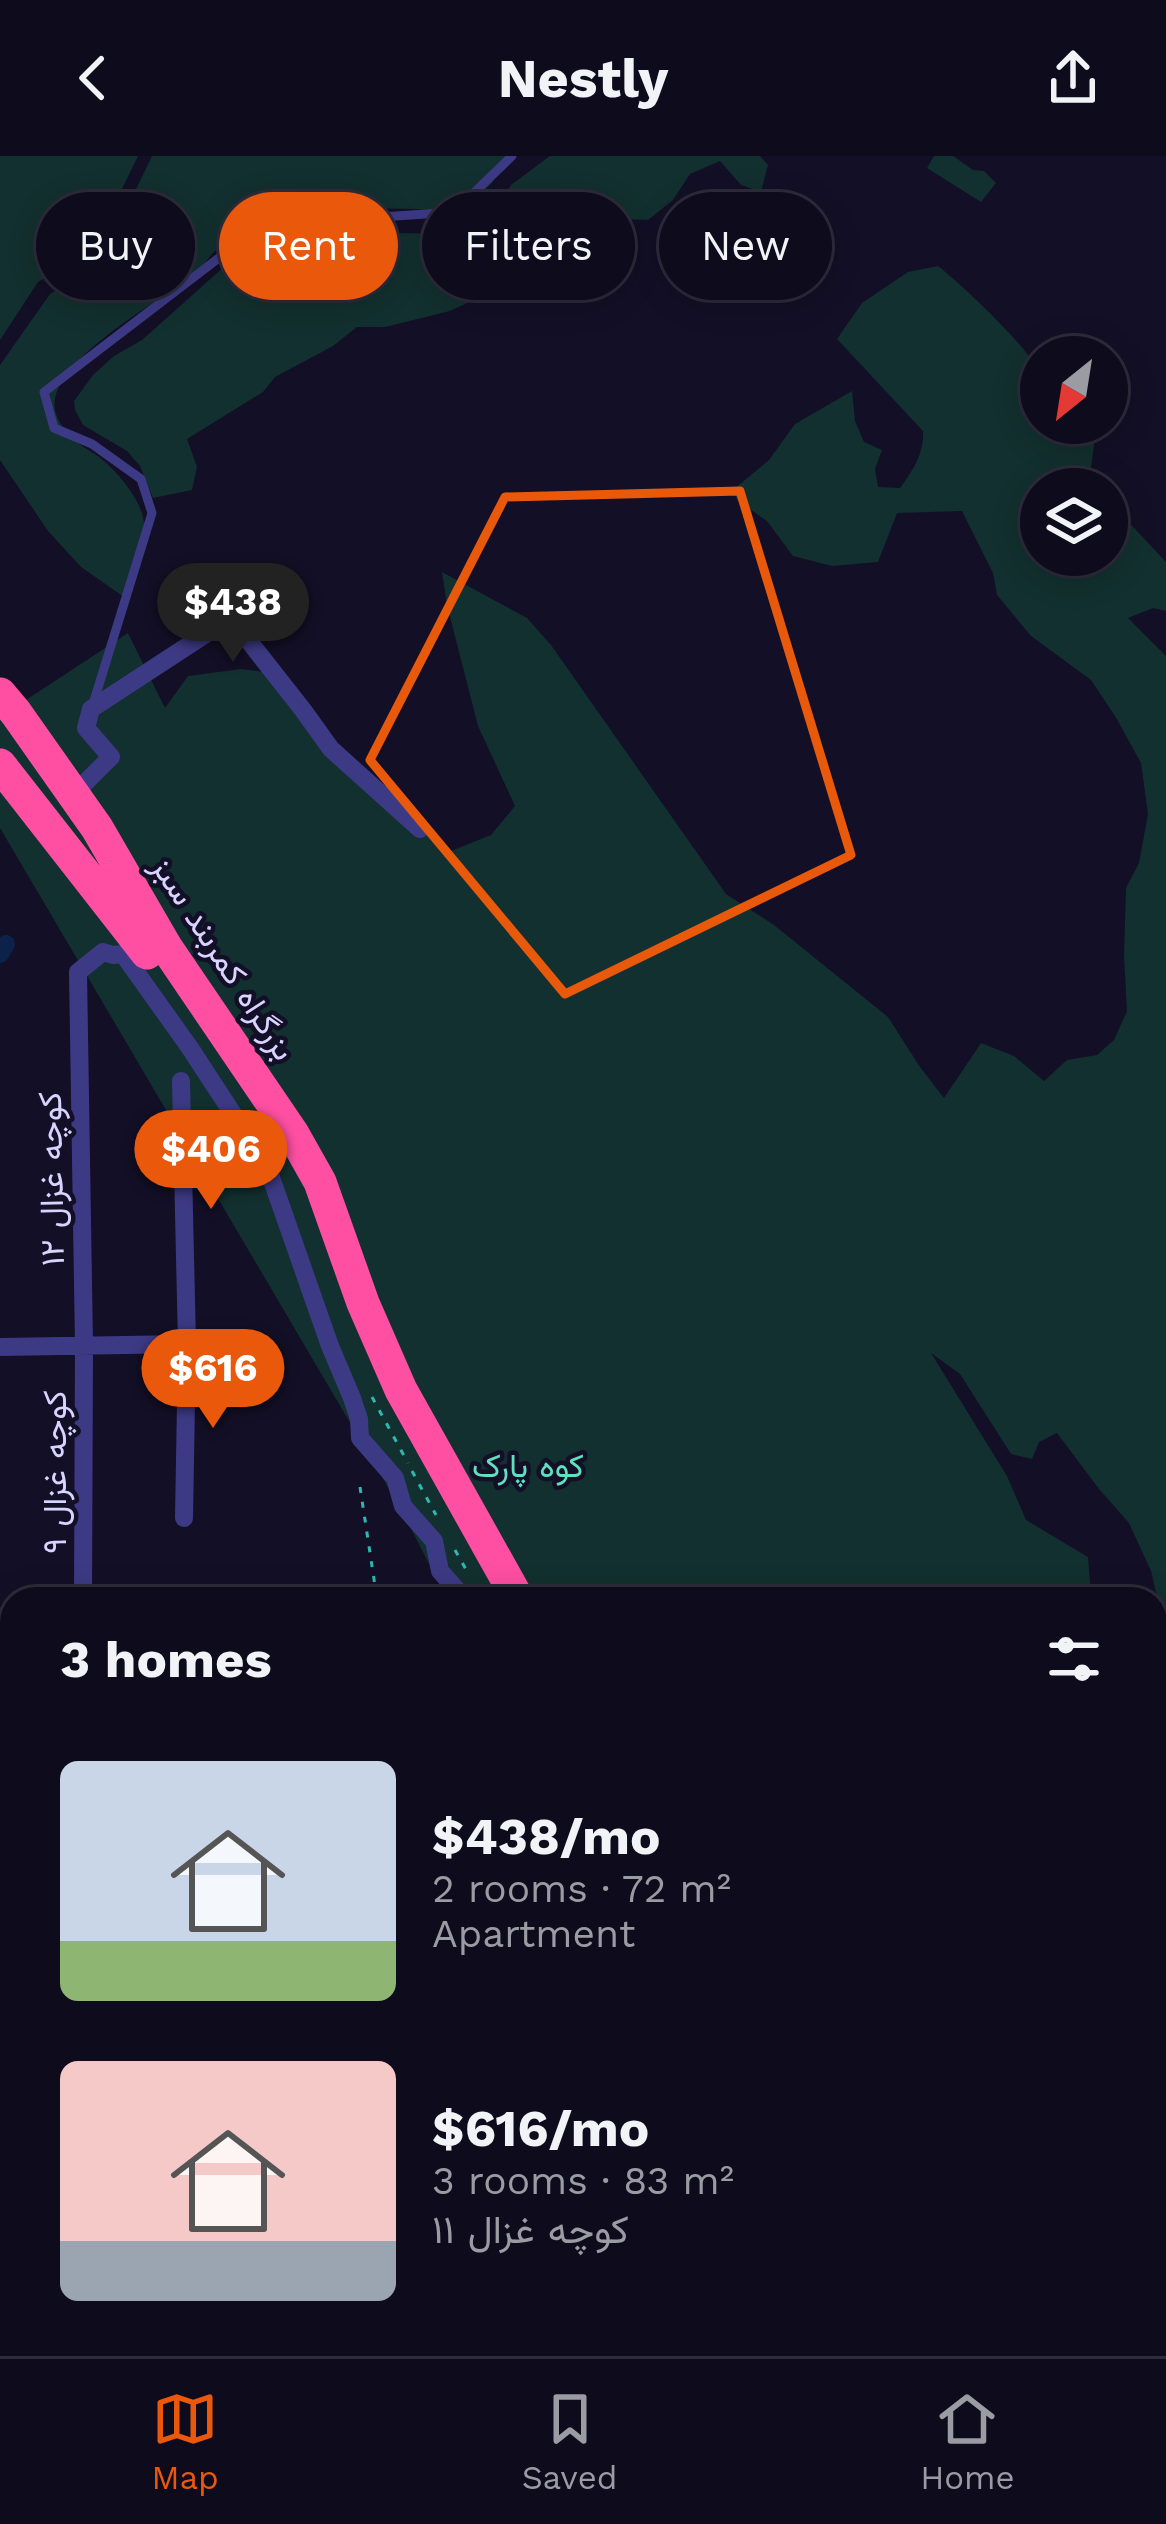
<!DOCTYPE html>
<html lang="en">
<head>
<meta charset="utf-8">
<style>
  :root { --surface:#0e0b1c; --page:#171425; --text:#f1f3f6; --muted:#9b9ba3; --line:#2e2b3b; --accent:#ea580c }
  body { margin:0; font-family:"Work Sans",Vazirmatn,sans-serif; background:var(--page); color:var(--text); height:100vh; display:flex; flex-direction:column; font-size:45px; white-space:nowrap }
  * { box-sizing:border-box; margin:0 }
  p { font-size:39px; color:var(--muted) }
  .icon { flex:none; width:66px; height:66px; fill:none; stroke:currentColor; stroke-width:2; stroke-linecap:round; stroke-linejoin:round }
  .map { position:relative; flex:1; overflow:hidden }
  .details { position:absolute; left:0px; top:1431px; width:1167px; height:771px; display:flex; flex-direction:column; background:var(--surface); border-radius:36px 36px 0 0; box-shadow:0 6px 30px #0003,0 0 0 3px var(--line) }
  .details>* { flex:none }
  .hud { position:absolute; left:36px; top:36px; width:1095px; height:108px; display:flex; gap:24px }
  .needle { width:78px; rotate:210deg }
  .tools { position:absolute; left:1020px; top:180px; display:grid; gap:24px }
  .tools a { display:grid; place-items:center; width:108px; height:108px; border-radius:50%; background:var(--surface); box-shadow:0 6px 30px #0003,0 0 0 3px var(--line); font-size:60px }
  .price { position:absolute; translate:-50% -102px; padding:0 27px; border-radius:42px; background:var(--accent); color:#fff; font-size:39px; line-height:78px; filter:drop-shadow(0 3px 6px #0008) }
  .price::after { content:''; position:absolute; left:50%; top:72px; width:36px; height:27px; margin-left:-18px; background:inherit; clip-path:polygon(0 0,100% 0,50% 100%) }
  .price.current { background:#222; color:#fff }
  ul { padding:0; list-style:none }
  li { display:flex; align-items:center; gap:36px; height:300px; padding:0 60px }
  li span { display:grid; place-items:center; flex:none; width:336px; height:240px; border-radius:18px; color:#555 }
  li>.icon { margin-inline-start:auto }
  span .icon { width:144px; height:144px; fill:#fffc; stroke-width:1 }
  li b { font-size:51px }
  h2 { display:flex; justify-content:space-between; align-items:center; height:144px; padding:0 60px; font-size:51px }
  .chip { padding:0 42px; border-radius:54px; background:var(--surface); box-shadow:0 6px 30px #0003,0 0 0 3px var(--line); font-size:42px; line-height:108px }
  .chip.current { background:var(--accent); color:#fff }
  header { display:flex; justify-content:space-between; align-items:center; height:156px; padding:0 60px; background:var(--surface); font-size:54px; font-weight:700 }
  .tabs { display:flex; justify-content:space-around; align-items:center; height:168px; border-top:3px solid var(--line); background:var(--surface); font-size:33px; color:var(--muted) }
  .tabs a { display:grid; justify-items:center; gap:6px }
  .tabs .current { color:var(--accent) }
  .map>svg:first-child { display:block }
</style>
</head>
<body>
<header><svg class="icon" aria-label="back" viewBox="0 0 24 24"><path d="M15 5l-7 7 7 7"/></svg>Nestly<svg class="icon" aria-label="share" viewBox="0 0 24 24"><path d="M12 15V3M7 8l5-5 5 5M5 13v7h14v-7"/></svg></header>
<div class="map">
<svg width="1166" height="2200" viewBox="0 0 1166 2200">
  <rect width="100%" height="100%" fill="#130f26"/>
  <!-- green -->
  <path fill="#12302f" d="M0,0H138L101,76L70,108L38,126L0,184Z
    M152,0H511L491,28L466,52C404,57 334,44 274,63C257,69 230,81 217,93C208,101 202,113 192,120C161,145 40,209 56,258C62,276 78,288 93,297C113,309 145,346 144,370C143,390 130,421 124,441L81,411L48,375L0,304V209L50,138L81,118L114,79Z
    M550,0H760L768,9L761,36L741,29L720,5L690,18L673,44L648,64L622,63L597,72L563,99L534,116L450,155L385,171H357L333,190L275,221L263,236L187,283L197,311L192,334L153,342L140,310L127,295L83,269L75,254L74,245L93,219L114,200L142,184L236,100L269,85L322,75L437,78L464,72L488,64L511,29Z
    M934,0H953L973,14L984,15L996,27L981,46L927,12Z
    M938,110C959,126 1034,196 1041,220C1045,233 1041,253 1041,267H1090L1096,273L1091,312L1102,333H1041V399H1107V343L1166,406V455L1153,452L1128,462L1166,500V1480L1151,1415L1129,1367L1099,1333L1057,1277L1039,1286L1032,1303L1011,1298L960,1218L931,1197L1007,1320L1026,1364L1088,1401L1091,1438L1084,1443H447L402,1355L0,672V561L128,477L165,552L188,520L241,513L279,518L382,650L451,695L491,679L515,650L478,570L447,449L442,416L527,462L551,489L726,738L774,769L888,861L920,911L944,942L981,887L1014,900L1044,925L1067,904L1097,899L1114,884L1127,855L1124,800L1126,732L1139,707L1148,658L1141,607L1115,560L1091,524L1031,480L997,439L993,417L962,355L897,357L878,406L832,410L793,400L767,365L737,344L734,333L769,304L795,268L852,235L855,265L864,286L882,294L875,313L878,331L900,332C913,314 924,298 923,275L837,183L862,147L908,116Z
    M1155,1650L1166,1654V2162L1155,2178Z
    M0,1812L12,1816V2190H108L110,2200H0Z
    M141,2190H334L340,2200H144Z
    M431,2190H703L682,2200H435Z
    M831,2190H1122L1126,2200H837Z"/>
  <g fill="none" stroke-linecap="round" stroke-linejoin="round">
    <!-- canal -->
    <path stroke="#0c2248" stroke-width="18" d="M0,798L6,788
      M0,1804L12,1809"/>
    <!-- path -->
    <path stroke="#2fb8b0" stroke-width="3" stroke-dasharray="6 9" stroke-linecap="butt" d="M372,1241L408,1307
      M412,1315L436,1359
      M360,1331L377,1443
      M455,1394L468,1417
      M126,2190L127,2200
      M901,2190L906,2200
      M1155,2200L1166,2171"/>
    <!-- lane -->
    <path stroke="#3d3a85" stroke-width="9" d="M93,548L152,357L141,323L92,288L54,272L44,236L254,75L309,66L454,56L512,0"/>
    <!-- street -->
    <path stroke="#3d3a85" stroke-width="18" d="M73,639L111,601L86,572L91,553L212,474L248,484L303,554L331,593L420,673
      M181,925L187,1188L184,1362
      M0,1191L187,1188
      M83,1443L84,1190L78,816L103,796L113,799L123,798L190,892L267,1010L330,1190L352,1242L359,1263L360,1282L395,1322L403,1350L434,1385L440,1415L465,1443
      M871,2190L877,2200"/>
    <!-- secondary -->
    <path stroke="#6f6bff" stroke-width="24" d="M939,2190L944,2200"/>
    <!-- highway -->
    <path stroke="#ff4fa3" stroke-width="33" d="M0,538L16,557L97,672L166,791L293,978L320,1026L363,1147L401,1234L518,1443
      M0,609L147,797
      M972,2190L977,2200
      M1044,2190L1049,2200"/>
  </g>
  <!-- marked area -->
  <path fill="none" stroke="#e8590c" stroke-width="9" stroke-linejoin="round" d="M740,335L851,699L565,838L370,604L505,341Z"/>
  <g text-anchor="middle" dominant-baseline="central" stroke-width="9" stroke-linejoin="round" paint-order="stroke">
    <!-- street labels -->
    <g font-size="33" fill="#d9d4ff" stroke="#130f26">
      <text transform="translate(224 802) rotate(57)">بزرگراه کمربند سبز</text>
      <text transform="translate(51 1023) rotate(-91)">کوچه غزال ۱۲</text>
      <text transform="translate(54 1316) rotate(-90)">کوچه غزال ۹</text>
    </g>
    <!-- park labels -->
    <g font-size="33" fill="#5fe0c0" stroke="#130f26">
      <text x="528" y="1309">کوه پارک</text>
    </g>
  </g>
</svg>
<div class="tools">
<a><svg class="needle" viewBox="-14 -14 28 28"><path d="M0-13l5 13h-10z" fill="#e53935"/><path d="M0 13l5-13h-10z" fill="#9b9ba3"/></svg></a>
<a><svg class="icon" aria-label="layers" viewBox="0 0 24 24"><path d="M12 4l9 5-9 5-9-5zM3 14l9 5 9-5"/></svg></a>
</div>
<b class="price current" style="left:233px;top:509px">$438</b>
<b class="price" style="left:211px;top:1056px">$406</b>
<b class="price" style="left:213px;top:1275px">$616</b>
<div class="hud">
<a class="chip">Buy</a>
<a class="chip current">Rent</a>
<a class="chip">Filters</a>
<a class="chip">New</a>
</div>
<section class="details">
<h2>3 homes<svg class="icon" aria-label="filters" viewBox="0 0 24 24"><path d="M4 7h16M4 17h16"/><circle cx="9" cy="7" r="2"/><circle cx="15" cy="17" r="2"/></svg></h2>
<ul>
<li><span style="background:linear-gradient(#c9d6e8 75%,#8fb573 0)"><svg class="icon" aria-label="home" viewBox="0 0 24 24"><path d="M3 11l9-7 9 7M6 9v11h12V9"/></svg></span><div><b>$438/mo</b><p>2 rooms · 72 m²</p><p>Apartment</p></div></li>
<li><span style="background:linear-gradient(#f6c9c9 75%,#9aa5b1 0)"><svg class="icon" aria-label="home" viewBox="0 0 24 24"><path d="M3 11l9-7 9 7M6 9v11h12V9"/></svg></span><div><b>$616/mo</b><p>3 rooms · 83 m²</p><p>کوچه غزال ۱۱</p></div></li>
</ul>
</section>
</div>
<nav class="tabs">
<a class="current"><svg class="icon" aria-label="map" viewBox="0 0 24 24"><path d="M3 6l6-2 6 2 6-2v14l-6 2-6-2-6 2zM9 4v14M15 6v14"/></svg>Map</a>
<a><svg class="icon" aria-label="saved" viewBox="0 0 24 24"><path d="M7 4h10v16l-5-4-5 4z"/></svg>Saved</a>
<a><svg class="icon" aria-label="home" viewBox="0 0 24 24"><path d="M3 11l9-7 9 7M6 9v11h12V9"/></svg>Home</a>
</nav>
</body>
</html>
